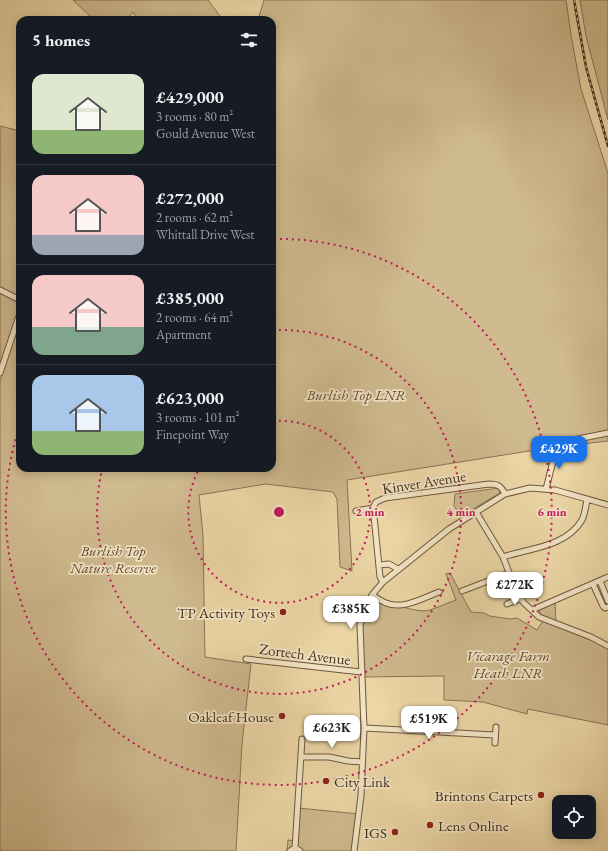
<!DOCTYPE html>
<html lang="en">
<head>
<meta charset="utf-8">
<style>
  :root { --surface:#171b24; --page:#242831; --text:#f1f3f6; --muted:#9ea1a6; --line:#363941; --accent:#1a73e8 }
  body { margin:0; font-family:"EB Garamond",serif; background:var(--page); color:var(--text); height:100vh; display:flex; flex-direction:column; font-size:15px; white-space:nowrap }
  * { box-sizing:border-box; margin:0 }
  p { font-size:13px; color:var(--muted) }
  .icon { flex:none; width:22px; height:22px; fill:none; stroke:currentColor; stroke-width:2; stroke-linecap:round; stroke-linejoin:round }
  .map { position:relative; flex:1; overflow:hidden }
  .panel { position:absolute; left:16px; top:16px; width:260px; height:456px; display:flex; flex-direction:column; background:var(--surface); border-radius:12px; box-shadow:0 2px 10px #0003 }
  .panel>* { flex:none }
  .tools { position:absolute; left:552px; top:795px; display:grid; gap:8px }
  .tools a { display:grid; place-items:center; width:44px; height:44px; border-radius:8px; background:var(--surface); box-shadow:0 2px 10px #0003; font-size:20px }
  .price { position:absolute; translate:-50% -34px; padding:0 9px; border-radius:8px; background:#fff; color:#222; font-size:13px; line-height:26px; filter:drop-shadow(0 1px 2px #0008) }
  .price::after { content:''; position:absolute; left:50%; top:24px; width:12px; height:9px; margin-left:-6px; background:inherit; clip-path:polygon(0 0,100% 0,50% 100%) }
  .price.on { background:var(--accent); color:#fff }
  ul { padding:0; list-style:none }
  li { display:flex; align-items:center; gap:12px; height:100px; padding:0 16px }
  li+li { border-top:1px solid var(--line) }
  li span { display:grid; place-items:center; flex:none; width:112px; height:80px; border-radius:12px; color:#555 }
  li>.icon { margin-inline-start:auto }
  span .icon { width:48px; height:48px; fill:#fffc; stroke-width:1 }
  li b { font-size:17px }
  h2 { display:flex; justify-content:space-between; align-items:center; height:48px; padding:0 16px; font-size:17px }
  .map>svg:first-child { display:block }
</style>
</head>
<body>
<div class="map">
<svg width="608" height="851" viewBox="0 0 608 851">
  <rect width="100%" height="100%" fill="#edd7a6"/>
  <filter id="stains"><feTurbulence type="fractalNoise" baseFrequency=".005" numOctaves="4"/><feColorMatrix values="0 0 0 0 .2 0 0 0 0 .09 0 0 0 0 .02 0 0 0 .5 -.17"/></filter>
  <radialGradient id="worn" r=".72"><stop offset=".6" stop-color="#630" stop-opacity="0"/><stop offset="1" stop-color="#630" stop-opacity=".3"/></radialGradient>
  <!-- green -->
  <path fill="#d0ba8f" stroke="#897456" d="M73,0H208L223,20H138L133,12L126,20H94Z
    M264,0H566L571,35L581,89L608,173V441L554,447L347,480L352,571L340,567L337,499L333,492L266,484L199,495L203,535L205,657L251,664L242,744L236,851H0V381L20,318V468H272V20H258Z
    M580,0H608V120L586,36Z
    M0,126L20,131V297L0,288Z
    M0,292L19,301L20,305L0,365Z
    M499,488L500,493L461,516L454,506L455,494Z
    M450,573L471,612L484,613L490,616L510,619L517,618L537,630L543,621L608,646V725L528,709L527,714L483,702L444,700V676L361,677L360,625L372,595C387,601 414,614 430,610C439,607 447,603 456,600L446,574Z
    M555,601L556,622L542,617L539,611L540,608Z
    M298,808L359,814L354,851H287L288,840L295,841Z"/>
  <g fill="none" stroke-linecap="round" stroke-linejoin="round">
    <defs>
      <path id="minor" d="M0,290L20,300
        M0,373L20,313
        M546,489L556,449L558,443L608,433
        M356,511L373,508
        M476,512L503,557L517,593L524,603L539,617L591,637L608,646
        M503,557C530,548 566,547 582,520C585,514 586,505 587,499
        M379,565L389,564L398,569
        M600,581L608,601
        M383,582L380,577L374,516L373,508L376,502L385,498L489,484C498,484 501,486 505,494
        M593,584L603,606L605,608L608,607
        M462,591L509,573
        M372,595C377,598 381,601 386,603C403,610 423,598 439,592
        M507,604L520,599
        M532,610L608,577
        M246,659L361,672
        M364,728L495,735
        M451,733L453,714
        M495,743L496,727
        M302,757H329L348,761L362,762
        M295,848L302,739
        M290,851L295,848L300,851
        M354,851L361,796L364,728L360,625L364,610L372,595L383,582L449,529L505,494L530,488L555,490L608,505"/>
    </defs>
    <!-- minor casing -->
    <use href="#minor" stroke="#6d583e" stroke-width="7"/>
    <!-- minor -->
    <use href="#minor" stroke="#f3e5c5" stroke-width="5"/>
    <defs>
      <path id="rail" d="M574,0L586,67L608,146"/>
    </defs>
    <!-- rail casing -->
    <use href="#rail" stroke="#422d1c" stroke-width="2.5"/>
    <!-- rail -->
    <use href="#rail" stroke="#f3e5c5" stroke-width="1" stroke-dasharray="3" stroke-linecap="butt"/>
  </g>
  <!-- distance rings -->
  <g fill="none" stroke="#c2185b" stroke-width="2" stroke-dasharray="2 4">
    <path d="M273 421A91 91 0 1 1 199 469"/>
    <path d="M273 330A182 182 0 1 1 102 470"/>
    <path d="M274 239A273 273 0 1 1 19 428"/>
  </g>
  <!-- markers -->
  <g fill="#8f2418" stroke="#f3e5c5" stroke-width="1.5">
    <circle cx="283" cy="612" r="4"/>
    <circle cx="282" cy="716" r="4"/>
    <circle cx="326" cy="781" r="4"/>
    <circle cx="541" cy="795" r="4"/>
    <circle cx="430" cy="825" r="4"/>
    <circle cx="395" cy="832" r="4"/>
  </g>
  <g text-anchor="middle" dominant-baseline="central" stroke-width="3.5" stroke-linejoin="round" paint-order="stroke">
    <!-- park labels -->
    <g font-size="15" font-style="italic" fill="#5e4933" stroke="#f3e5c5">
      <text x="356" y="394">Burlish Top LNR</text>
      <text x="113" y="550">Burlish Top<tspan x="113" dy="17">Nature Reserve</tspan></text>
      <text x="508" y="655">Vicarage Farm<tspan x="508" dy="17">Heath LNR</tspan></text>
    </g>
    <!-- street labels -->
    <g font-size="15" fill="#422d1c" stroke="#f3e5c5">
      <text transform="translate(424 482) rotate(-9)">Kinver Avenue</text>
      <text transform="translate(305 654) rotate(7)">Zortech Avenue</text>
    </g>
    <!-- poi labels -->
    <g font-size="15" fill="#422d1c" stroke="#f3e5c5" text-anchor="end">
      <text x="275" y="612">TP Activity Toys</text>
      <text x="274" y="716">Oakleaf House</text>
      <text x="334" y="781" text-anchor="start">City Link</text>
      <text x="533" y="795">Brintons Carpets</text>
      <text x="438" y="825" text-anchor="start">Lens Online</text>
      <text x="387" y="832">IGS</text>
    </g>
  </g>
  <circle cx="279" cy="512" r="6" fill="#c2185b" stroke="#f3e5c5" stroke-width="2"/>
  <g font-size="12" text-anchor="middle" font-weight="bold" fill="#c2185b" stroke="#f3e5c5" stroke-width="3.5" stroke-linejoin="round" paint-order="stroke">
    <text x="370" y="516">2 min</text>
    <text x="461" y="516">4 min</text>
    <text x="552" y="516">6 min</text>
  </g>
  <rect width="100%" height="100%" filter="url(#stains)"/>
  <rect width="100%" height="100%" fill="url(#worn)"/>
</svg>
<div class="tools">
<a><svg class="icon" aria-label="locate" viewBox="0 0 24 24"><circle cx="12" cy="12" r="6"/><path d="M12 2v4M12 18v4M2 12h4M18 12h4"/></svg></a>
</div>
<b class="price on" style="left:559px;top:470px">£429K</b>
<b class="price" style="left:515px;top:606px">£272K</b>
<b class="price" style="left:351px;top:630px">£385K</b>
<b class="price" style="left:429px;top:740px">£519K</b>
<b class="price" style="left:332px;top:749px">£623K</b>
<section class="panel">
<h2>5 homes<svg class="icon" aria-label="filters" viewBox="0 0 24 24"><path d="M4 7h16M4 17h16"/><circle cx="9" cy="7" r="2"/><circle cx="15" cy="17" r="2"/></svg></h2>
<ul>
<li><span style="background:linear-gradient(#dfe7d0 70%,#8fb573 0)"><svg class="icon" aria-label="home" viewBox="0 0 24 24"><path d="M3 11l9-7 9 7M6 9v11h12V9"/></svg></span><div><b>£429,000</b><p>3 rooms · 80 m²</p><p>Gould Avenue West</p></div></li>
<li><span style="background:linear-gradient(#f6c9c9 75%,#9aa5b1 0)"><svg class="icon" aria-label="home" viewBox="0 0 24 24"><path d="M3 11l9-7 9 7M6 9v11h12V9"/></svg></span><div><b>£272,000</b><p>2 rooms · 62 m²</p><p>Whittall Drive West</p></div></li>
<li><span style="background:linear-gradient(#f6c9c9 65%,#7fa58c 0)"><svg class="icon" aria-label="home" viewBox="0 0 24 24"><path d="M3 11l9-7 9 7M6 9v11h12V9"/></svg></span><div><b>£385,000</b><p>2 rooms · 64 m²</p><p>Apartment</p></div></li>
<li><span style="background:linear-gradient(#a9c7e8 70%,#8fb573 0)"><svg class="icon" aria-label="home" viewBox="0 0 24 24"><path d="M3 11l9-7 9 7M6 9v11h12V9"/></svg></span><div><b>£623,000</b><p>3 rooms · 101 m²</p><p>Finepoint Way</p></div></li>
</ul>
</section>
</div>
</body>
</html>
